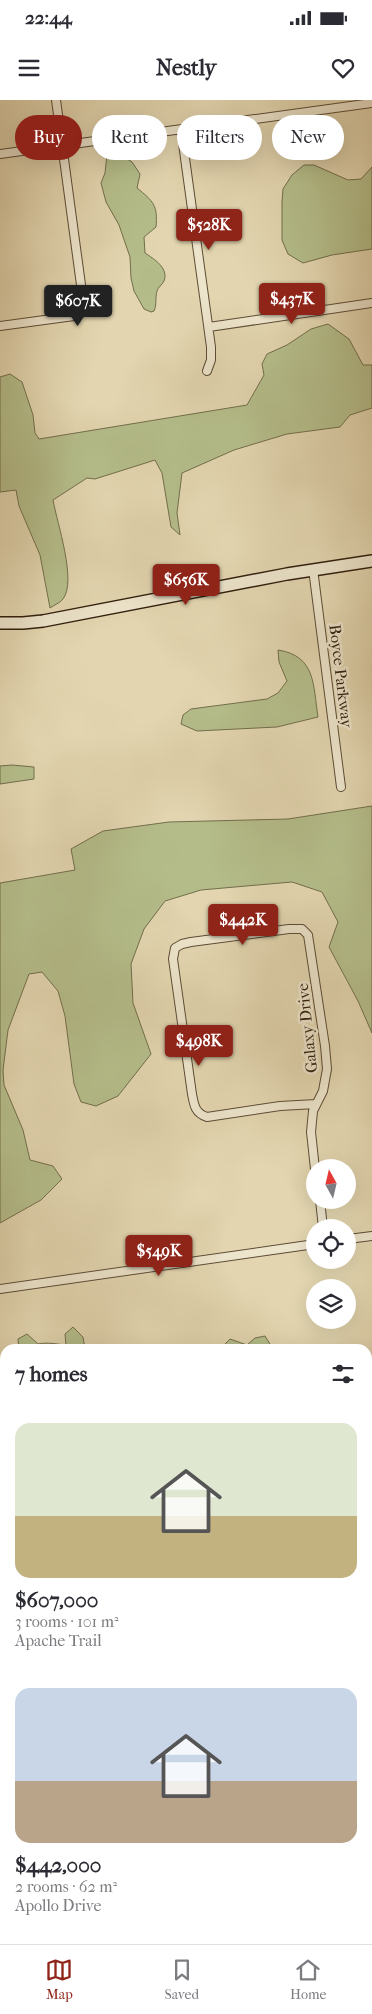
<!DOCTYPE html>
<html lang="en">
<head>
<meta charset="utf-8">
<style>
  :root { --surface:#fff; --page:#f7f7f7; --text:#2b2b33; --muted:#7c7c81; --line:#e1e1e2; --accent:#8f2418 }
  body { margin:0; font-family:"IM FELL French Canon",serif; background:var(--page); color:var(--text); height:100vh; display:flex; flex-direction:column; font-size:19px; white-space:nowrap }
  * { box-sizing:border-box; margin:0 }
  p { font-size:16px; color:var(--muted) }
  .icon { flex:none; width:28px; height:28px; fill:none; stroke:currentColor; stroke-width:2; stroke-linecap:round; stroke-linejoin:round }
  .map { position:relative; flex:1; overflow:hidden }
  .sheet { position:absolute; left:0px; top:1244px; width:372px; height:601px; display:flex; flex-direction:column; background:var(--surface); border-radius:15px 15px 0 0; box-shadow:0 5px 20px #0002 }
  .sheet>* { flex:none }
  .guide { position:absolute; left:15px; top:15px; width:342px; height:45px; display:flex; gap:10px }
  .needle { width:32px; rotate:352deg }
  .controls { position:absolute; left:306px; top:1059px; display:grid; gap:10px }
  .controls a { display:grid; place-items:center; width:50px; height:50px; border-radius:50%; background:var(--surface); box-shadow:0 5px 20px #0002; font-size:25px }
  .price { position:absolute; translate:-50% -42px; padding:0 11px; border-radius:5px; background:var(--accent); color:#fff; font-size:16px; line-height:32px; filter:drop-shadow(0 1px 2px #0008) }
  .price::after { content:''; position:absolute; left:50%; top:30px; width:15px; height:11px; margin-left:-8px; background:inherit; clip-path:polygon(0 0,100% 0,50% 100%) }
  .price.active { background:#222; color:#fff }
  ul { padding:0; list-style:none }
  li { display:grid; align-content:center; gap:10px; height:265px; padding:0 15px }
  li span { display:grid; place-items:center; height:155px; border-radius:15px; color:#555 }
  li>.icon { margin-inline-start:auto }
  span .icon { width:90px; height:90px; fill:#fffc; stroke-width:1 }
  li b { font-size:21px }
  h2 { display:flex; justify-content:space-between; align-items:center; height:60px; padding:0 15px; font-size:21px }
  .tag { padding:0 18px; border-radius:22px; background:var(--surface); box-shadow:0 5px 20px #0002; font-size:18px; line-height:45px }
  .tag.active { background:var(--accent); color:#fff }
  .status { display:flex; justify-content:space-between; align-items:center; height:35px; padding:0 25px; background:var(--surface); direction:ltr }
  .status svg { height:14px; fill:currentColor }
  header { display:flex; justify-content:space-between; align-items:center; height:65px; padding:0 15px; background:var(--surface); font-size:22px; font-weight:700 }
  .tabs { display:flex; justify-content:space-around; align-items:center; height:70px; border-top:1px solid var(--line); background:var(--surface); font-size:14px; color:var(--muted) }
  .tabs a { display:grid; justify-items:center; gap:2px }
  .tabs .active { color:var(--accent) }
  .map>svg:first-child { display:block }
</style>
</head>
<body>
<div class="status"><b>22:44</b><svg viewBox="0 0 49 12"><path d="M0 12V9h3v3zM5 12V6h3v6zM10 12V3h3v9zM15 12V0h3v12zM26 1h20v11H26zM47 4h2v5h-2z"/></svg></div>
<header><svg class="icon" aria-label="menu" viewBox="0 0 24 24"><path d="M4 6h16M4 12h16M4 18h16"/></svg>Nestly<svg class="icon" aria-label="heart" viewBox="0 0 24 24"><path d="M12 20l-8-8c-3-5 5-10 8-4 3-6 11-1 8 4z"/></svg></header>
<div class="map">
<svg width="372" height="1844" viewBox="0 0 372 1844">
  <rect width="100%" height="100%" fill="#e2d5af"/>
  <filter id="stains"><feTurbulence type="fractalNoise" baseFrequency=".004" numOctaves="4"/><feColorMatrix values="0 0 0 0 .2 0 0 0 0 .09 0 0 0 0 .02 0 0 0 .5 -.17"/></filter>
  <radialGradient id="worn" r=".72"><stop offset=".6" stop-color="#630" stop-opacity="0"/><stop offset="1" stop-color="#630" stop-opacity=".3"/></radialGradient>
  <!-- green -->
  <path fill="#b4bd8a" stroke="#726e4c" d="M115,51L132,62L140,74L137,88C153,101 158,105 156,127L144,137L145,153C154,159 169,168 164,181C162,185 158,187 157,191C155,198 157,205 154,211L151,212L144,209L134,191L131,178L130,157L119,125L106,102L101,83L105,73L107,54Z
    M304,65H314L348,80L361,79L372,67V149L332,155L303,163L288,154L282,140V102L283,89L292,75Z
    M328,224L349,239L363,265H372V308L350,315L340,327L287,334L234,350L182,373L177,413L180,435L171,427L162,373L155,360L95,379L87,378L53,400C57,423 77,481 63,499C60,503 54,505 50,508L40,455L19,406L16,390L0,392V277L10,274L22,282L33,315L35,333L39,339L247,305L264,275L262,264L267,254L287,245L311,229Z
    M278,550C316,556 313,585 318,617L277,627L197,631L181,624L183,615L191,609L267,599L278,593L287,581L279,562Z
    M12,665L34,667V679L0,684V666Z
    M372,706V933L358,901L329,847L338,822L322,792L292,782L201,790L165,801L144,829L131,864L133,903L151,954L118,996L96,1006L81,1002L74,984L65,916L58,891L42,872L29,874L8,930L3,970L4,985L23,1030L30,1060L53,1066L62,1079L41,1100L0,1123V783L75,770L71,749L103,731L169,722L288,719Z
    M73,1227L83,1237L85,1249H19L18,1239L27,1234L38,1244C47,1242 56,1244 66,1245L65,1234Z
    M265,1236L273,1249H220L230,1239L247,1245L255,1238Z
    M368,1287H372V1431L370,1425H368Z
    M5,1341V1410L0,1405V1342Z
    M0,1649L5,1654V1723L0,1724Z
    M372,1770V1841L368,1839V1771Z
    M5,1812V1840H85L82,1844H0V1814Z
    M176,1840H334L333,1844H273L251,1840H234L229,1844H175Z"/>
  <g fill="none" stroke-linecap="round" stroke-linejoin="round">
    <defs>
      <path id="street" d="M181,29L211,247V260L207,271
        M0,54L372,3
        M0,226L74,216L81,213L84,207L56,0
        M209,227L372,203
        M313,469L341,687
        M315,1069L311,1032L313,1011L323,991L327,969L325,946L308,835L302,829H289L191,842L182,844L175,848L173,859L192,994C194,1005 195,1013 207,1017L280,1006L316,1004
        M320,1100L323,1128
        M348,1139L372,1136
        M0,1189L315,1144
        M368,1487L372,1486
        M0,1531H5
        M368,1733L372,1732
        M0,1770L5,1768
        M115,1844V1840"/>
      <path id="secondary" d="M0,523H23L43,521L287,474L372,461"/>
    </defs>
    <!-- street casing -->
    <use href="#street" stroke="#5d4c36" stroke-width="10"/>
    <!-- secondary casing -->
    <use href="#secondary" stroke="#311e0e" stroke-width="14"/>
    <!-- street -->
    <use href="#street" stroke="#ece4cb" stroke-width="8"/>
    <!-- secondary -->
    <use href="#secondary" stroke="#ece4cb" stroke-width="11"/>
  </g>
  <g text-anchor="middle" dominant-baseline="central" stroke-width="5" stroke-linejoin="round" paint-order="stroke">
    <!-- street labels -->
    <g font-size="16" fill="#311e0e" stroke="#ece4cb">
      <text transform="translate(341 576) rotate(83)">Boyce Parkway</text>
      <text transform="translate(307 928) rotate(-96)">Galaxy Drive</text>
    </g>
  </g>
  <rect width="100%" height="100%" filter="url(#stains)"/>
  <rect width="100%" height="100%" fill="url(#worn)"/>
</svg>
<div class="controls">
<a><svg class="needle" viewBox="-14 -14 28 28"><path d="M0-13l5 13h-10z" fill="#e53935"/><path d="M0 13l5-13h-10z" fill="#7c7c81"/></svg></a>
<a><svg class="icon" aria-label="locate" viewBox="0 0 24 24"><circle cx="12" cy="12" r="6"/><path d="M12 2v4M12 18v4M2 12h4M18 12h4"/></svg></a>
<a><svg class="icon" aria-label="layers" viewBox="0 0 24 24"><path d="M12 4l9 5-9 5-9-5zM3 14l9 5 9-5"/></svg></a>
</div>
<b class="price" style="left:209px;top:151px">$528K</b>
<b class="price" style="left:292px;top:225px">$437K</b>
<b class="price active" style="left:78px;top:227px">$607K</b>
<b class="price" style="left:186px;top:506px">$656K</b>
<b class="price" style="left:243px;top:846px">$442K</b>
<b class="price" style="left:199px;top:967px">$498K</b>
<b class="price" style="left:159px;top:1177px">$549K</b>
<div class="guide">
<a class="tag active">Buy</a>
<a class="tag">Rent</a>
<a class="tag">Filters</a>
<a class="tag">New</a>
</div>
<section class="sheet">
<h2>7 homes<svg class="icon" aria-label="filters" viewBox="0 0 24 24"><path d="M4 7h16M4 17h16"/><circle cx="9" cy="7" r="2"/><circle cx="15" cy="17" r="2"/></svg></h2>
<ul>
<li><span style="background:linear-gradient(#dfe7d0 60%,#c2b280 0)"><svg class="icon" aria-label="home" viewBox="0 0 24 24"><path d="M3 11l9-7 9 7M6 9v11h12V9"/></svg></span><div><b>$607,000</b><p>3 rooms · 101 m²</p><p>Apache Trail</p></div></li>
<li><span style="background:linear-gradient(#c9d6e8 60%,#b9a48a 0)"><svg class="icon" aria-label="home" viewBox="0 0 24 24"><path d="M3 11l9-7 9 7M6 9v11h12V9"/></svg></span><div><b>$442,000</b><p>2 rooms · 62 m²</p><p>Apollo Drive</p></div></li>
</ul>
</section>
</div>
<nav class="tabs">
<a class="active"><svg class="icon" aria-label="map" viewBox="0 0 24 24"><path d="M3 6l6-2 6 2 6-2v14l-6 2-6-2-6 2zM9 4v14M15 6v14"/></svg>Map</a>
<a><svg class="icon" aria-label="saved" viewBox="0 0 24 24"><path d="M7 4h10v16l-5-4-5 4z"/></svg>Saved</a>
<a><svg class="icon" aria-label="home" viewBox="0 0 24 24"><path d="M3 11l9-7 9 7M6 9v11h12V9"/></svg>Home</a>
</nav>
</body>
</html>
